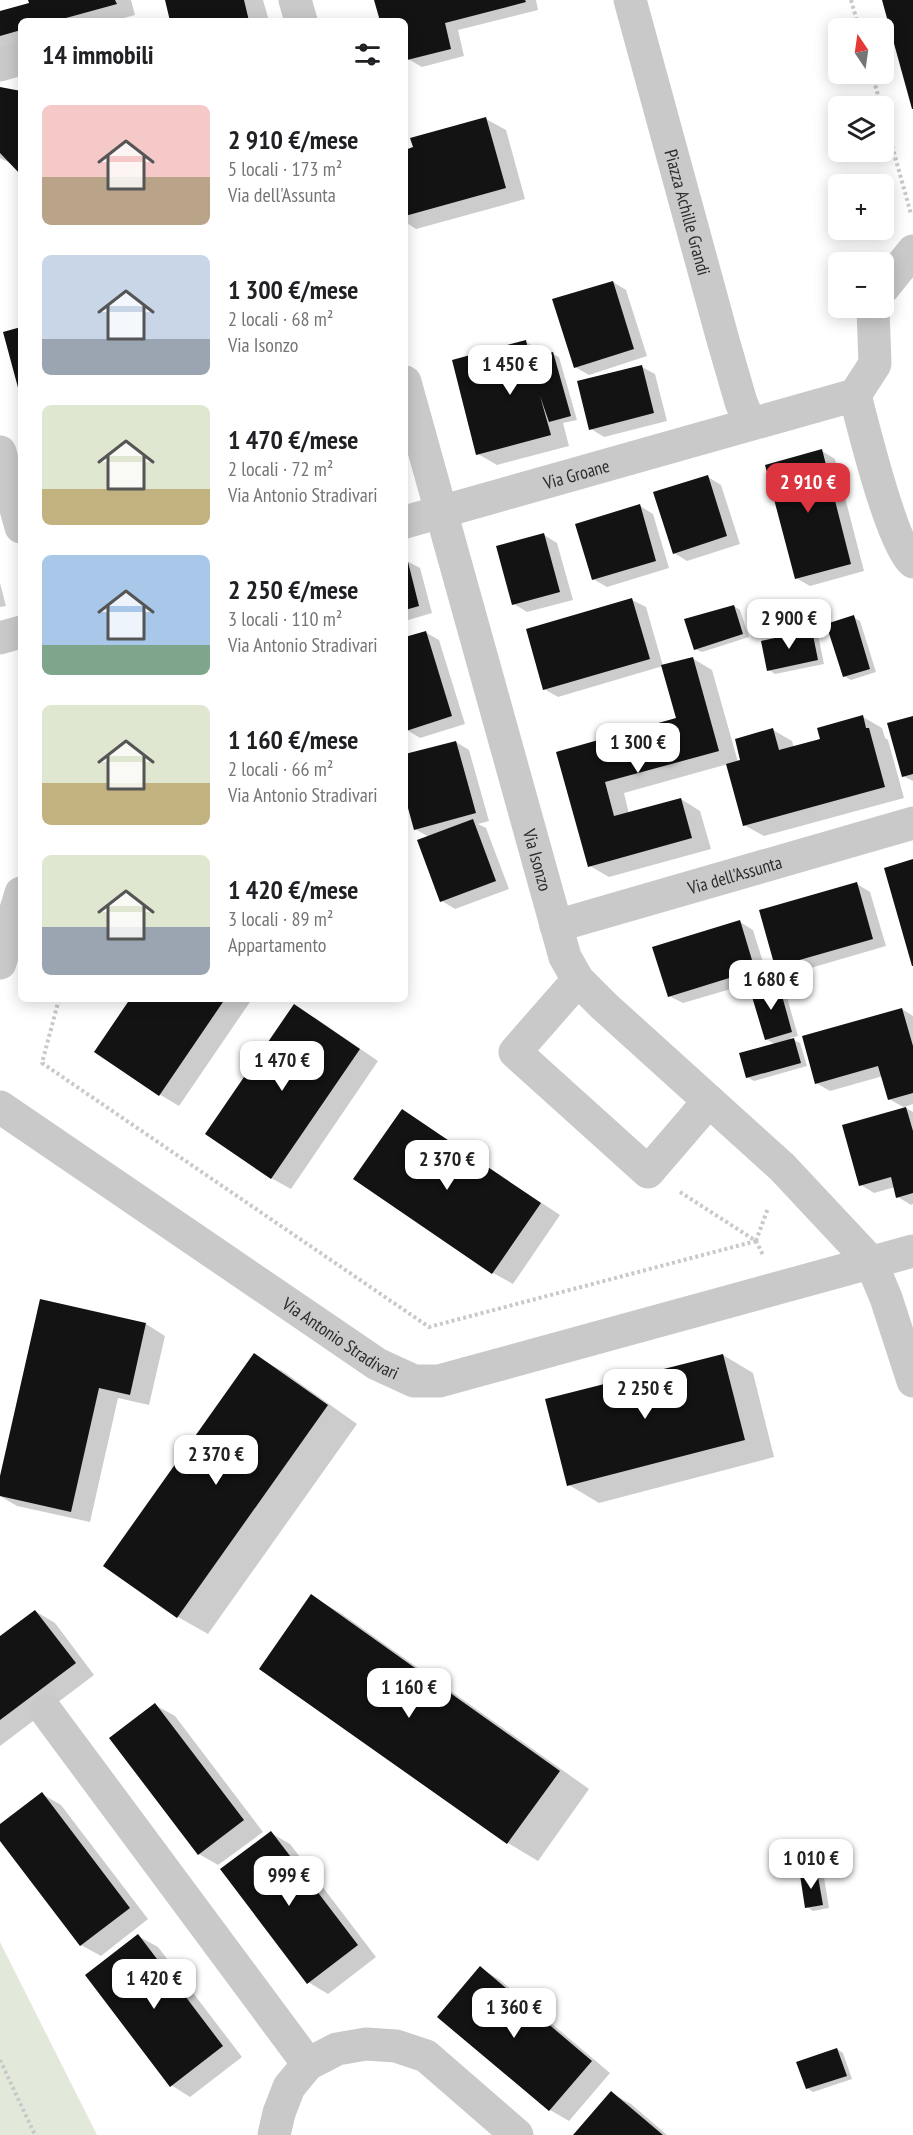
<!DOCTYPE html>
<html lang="it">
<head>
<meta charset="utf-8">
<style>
  :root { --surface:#fff; --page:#f6f6f6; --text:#202124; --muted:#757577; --accent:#dc353f }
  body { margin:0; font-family:"PT Sans Narrow",sans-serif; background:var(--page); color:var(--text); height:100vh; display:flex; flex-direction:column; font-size:22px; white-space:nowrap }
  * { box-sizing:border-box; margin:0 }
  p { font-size:20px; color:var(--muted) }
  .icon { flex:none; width:33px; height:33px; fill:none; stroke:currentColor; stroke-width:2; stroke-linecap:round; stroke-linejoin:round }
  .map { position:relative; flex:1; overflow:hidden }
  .sheet { position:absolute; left:18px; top:18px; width:390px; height:984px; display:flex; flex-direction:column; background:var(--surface); border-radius:9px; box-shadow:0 3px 15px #0003 }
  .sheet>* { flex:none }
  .needle { width:39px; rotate:347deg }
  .fabs { position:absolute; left:828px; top:18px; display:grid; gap:12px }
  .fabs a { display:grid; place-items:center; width:66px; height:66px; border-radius:9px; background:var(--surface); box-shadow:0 3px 15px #0003; font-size:30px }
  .price { position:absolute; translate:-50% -51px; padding:0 14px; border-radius:12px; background:#fff; color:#222; font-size:20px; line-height:39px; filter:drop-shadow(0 2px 3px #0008) }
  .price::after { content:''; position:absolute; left:50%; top:36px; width:18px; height:14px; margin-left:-9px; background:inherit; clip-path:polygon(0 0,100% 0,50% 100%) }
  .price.on { background:var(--accent); color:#fff }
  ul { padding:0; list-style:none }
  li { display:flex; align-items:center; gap:18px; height:150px; padding:0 24px }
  li span { display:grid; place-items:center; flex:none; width:168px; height:120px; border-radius:9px; color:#555 }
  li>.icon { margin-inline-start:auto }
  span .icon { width:72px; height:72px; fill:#fffc; stroke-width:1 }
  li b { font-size:26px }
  h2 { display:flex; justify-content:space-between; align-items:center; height:72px; padding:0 24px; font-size:26px }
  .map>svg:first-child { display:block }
</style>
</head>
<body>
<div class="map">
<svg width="913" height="2135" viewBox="0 0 913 2135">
  <rect width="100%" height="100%" fill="#fff"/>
  <!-- green -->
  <path fill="#e2e9da" d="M0,1942L97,2135H0Z"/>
  <!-- shadow -->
  <path fill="#0003" d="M30,0H131L135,15L113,21H21V46L0,50V13L31,4Z
    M166,0H263L269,21H172Z
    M376,0H536L538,10L458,30L464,56L422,67L408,59L405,45V21H381Z
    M0,89L21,92V172L14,165L0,158Z
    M486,119L506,130L525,199L416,229L405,222V151Z
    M613,282L626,290L647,356L589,375L575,367Z
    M526,342L545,353L546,356L552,354L559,357L577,420L563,423L569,446L497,465L478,454Z
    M642,367L655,374L667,421L604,437L591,429Z
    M822,451L835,459L864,571L810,586L796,578Z
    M708,477L721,485L740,544L687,561L674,553Z
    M640,506L653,514L669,568L607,587L593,579Z
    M544,535L557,543L573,600L527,612L514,604Z
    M405,560L420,568L432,613L405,621Z
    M0,583L6,606L0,607Z
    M632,600L646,607L663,666L558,697L544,689Z
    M734,606L740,610L749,637L702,652L695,649Z
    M853,617L860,621L876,672L851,680L844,676Z
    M811,631L818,635L824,664L775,674L769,670Z
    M425,632L439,640L465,724L420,738L407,730L405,724V639Z
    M692,658L712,670L738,762L773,730L792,741L794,748L822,741L863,717L882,728L885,738L888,740L904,798L764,836L744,825L728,764L624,793L629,814L681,799L700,811L711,849L609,877L590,866L558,753L678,719Z
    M913,717V781L903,776Z
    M456,742L469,750L489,821L478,824L486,828L509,889L455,909L442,901L419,841L429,837L415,829L405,791V756Z
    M857,884L870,892L886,946L790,974L776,966Z
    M740,922L753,930L768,978L683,1003L669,996Z
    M777,983L784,987L798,1036L790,1038L800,1043L807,1066L754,1081L747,1077L776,1045L766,1039Z
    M131,999H252L179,1106L159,1094Z
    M902,1009L913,1016V1104L904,1107L913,1112V1204L911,1205L898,1197L895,1187L874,1193L861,1185L905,1108L889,1099L883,1076L830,1091L816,1083Z
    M314,1017L378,1061L291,1189L271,1178Z
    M402,1111L560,1215L513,1284L493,1273L355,1178Z
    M41,1301L146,1324L165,1336L149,1405L118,1398L90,1522L17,1506L0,1496V1483Z
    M254,1355L284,1372L357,1424L208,1634L178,1617L105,1565Z
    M723,1355L753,1373L774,1457L599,1503L569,1485Z
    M312,1596L342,1614L589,1789L538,1861L508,1843L261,1669Z
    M35,1611L55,1623L94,1675L0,1746V1638Z
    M155,1705L175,1716L263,1832L218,1865L199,1854Z
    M42,1794L61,1805L148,1919L101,1956L81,1945L0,1839V1826Z
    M271,1833L290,1844L376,1957L328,1994L308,1982Z
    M817,1873L824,1877L829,1908L813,1911L807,1907Z
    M138,1936L158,1947L242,2057L190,2097L171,2085Z
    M480,1968L500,1980L610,2073L569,2121L550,2110Z
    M837,2049L843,2053L852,2079L813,2092L807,2088Z
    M611,2093L631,2104L667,2135H575Z"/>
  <!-- building -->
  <path fill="#131313" d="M28,0H115L117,4L55,21H21V30L0,36V11L29,3Z
    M165,0H244L249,21H170Z
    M374,0H525L526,2L445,23L451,49L407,60L405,51V21H380Z
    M882,0H913V109H912Z
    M0,87L21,91V175L0,153Z
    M486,117L506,188L405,216V150L413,147L410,138Z
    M613,281L634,349L574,368L552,299Z
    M21,327V395H20L3,332Z
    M526,340L530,359L553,352L571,416L549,422L540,396L551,435L476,455L452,360Z
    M642,365L654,413L589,430L577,381Z
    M822,449L851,564L795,579L765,465Z
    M708,475L727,536L673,554L653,492Z
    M640,504L656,561L592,580L575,524Z
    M544,533L560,592L512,605L496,546Z
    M407,558L419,606L405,610V559Z
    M632,598L650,659L543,690L526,629Z
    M734,605L743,634L694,650L684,619Z
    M854,615L870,669L843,677L826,624Z
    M812,630L818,660L767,671L761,641Z
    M426,631L452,716L406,731L405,637Z
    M693,657L719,751L605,782L614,816L681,798L692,838L588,867L556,752L676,718L661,665Z
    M863,715L866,728H869L885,787L743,826L726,764L740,760L735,739L773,728L779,750L820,739L817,728Z
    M913,716V774L902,777L887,723Z
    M456,741L476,813L414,830L405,797V754Z
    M473,819L496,881L440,902L417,840Z
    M913,859V966H912L884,868Z
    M857,882L873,939L775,967L759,910Z
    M740,920L755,970L668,997L652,947Z
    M778,981L792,1032L765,1040L750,990Z
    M130,999H225L159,1096L94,1052Z
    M294,1004L360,1049L271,1179L205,1134Z
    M902,1008L913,1046V1093L888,1100L878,1066L815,1084L802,1036Z
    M794,1038L801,1063L746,1078L739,1053Z
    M906,1107L913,1131V1193L896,1198L891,1177L859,1186L842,1125Z
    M402,1109L541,1203L492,1274L353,1179Z
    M40,1299L146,1323L130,1395L99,1388L71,1512L0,1496V1476Z
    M254,1353L328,1405L177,1618L103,1566Z
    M723,1354L745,1440L567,1486L545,1399Z
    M311,1594L560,1771L507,1844L259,1669Z
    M35,1610L76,1663L0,1720V1636Z
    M155,1703L244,1820L198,1855L109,1738Z
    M42,1792L130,1908L80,1946L0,1841V1824Z
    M271,1831L358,1945L307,1984L220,1869Z
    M817,1871L823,1905L805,1908L800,1875Z
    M138,1934L223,2046L170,2087L85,1975Z
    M480,1966L592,2061L549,2111L437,2017Z
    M837,2048L847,2076L806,2089L796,2062Z
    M611,2091L663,2135H573Z"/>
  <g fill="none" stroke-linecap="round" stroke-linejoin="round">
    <!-- path -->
    <path stroke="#c9c9c9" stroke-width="4" stroke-dasharray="3 3" stroke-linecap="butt" d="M851,0L859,28
      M872,74L881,106
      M884,117L911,214
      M59,999L42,1063L429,1327L756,1241
      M680,1192L756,1241L763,1255
      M756,1241L768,1208
      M0,2060L35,2135"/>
    <!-- minor -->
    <g stroke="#c9c9c9" stroke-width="33">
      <path d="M295,0L301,21"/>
      <path id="s1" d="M630,0L723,340L741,402L750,424"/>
      <path d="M0,65L21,59"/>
      <path d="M884,287L913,251"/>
      <path id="s2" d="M405,382L565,957L578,980L604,1006L782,1167L871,1262L886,1298L913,1381"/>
      <path d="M855,395C863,426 892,545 913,562"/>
      <path d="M855,395L875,364L873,308"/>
      <path d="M0,452L21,527"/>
      <path id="s3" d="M405,522L855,395"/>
      <path d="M0,638L21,632"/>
      <path id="s4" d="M556,926L913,823"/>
      <path d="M0,963L21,893"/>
      <path d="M578,980L515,1052L648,1172L709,1101"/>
      <path id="s5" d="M0,1107L377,1364L414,1381H439L913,1251"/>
      <path d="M46,1711L308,2064"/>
      <path d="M274,2135L279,2113L289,2087L308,2064L337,2049L366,2044L396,2046L426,2056L517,2135"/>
    </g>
  </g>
  <g text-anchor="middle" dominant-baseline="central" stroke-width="6" stroke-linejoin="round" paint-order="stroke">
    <!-- street labels -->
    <g font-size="18" fill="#2c2c2c" stroke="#fff">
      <text stroke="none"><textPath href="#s1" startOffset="220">Piazza Achille Grandi</textPath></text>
      <text stroke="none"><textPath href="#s3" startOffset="178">Via Groane</textPath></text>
      <text stroke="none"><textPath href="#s2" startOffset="496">Via Isonzo</textPath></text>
      <text stroke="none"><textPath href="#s4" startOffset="186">Via dell'Assunta</textPath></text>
      <text stroke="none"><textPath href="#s5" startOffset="412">Via Antonio Stradivari</textPath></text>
    </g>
  </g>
</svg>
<div class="fabs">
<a><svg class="needle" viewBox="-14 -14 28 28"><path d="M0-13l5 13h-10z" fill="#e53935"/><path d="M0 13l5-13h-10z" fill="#757577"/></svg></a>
<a><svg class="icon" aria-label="layers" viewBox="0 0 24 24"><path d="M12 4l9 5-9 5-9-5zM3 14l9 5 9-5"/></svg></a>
<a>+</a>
<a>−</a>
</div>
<b class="price" style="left:510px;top:396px">1 450 €</b>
<b class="price on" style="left:808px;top:514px">2 910 €</b>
<b class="price" style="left:789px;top:650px">2 900 €</b>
<b class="price" style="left:638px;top:774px">1 300 €</b>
<b class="price" style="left:771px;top:1011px">1 680 €</b>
<b class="price" style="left:282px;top:1092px">1 470 €</b>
<b class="price" style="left:447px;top:1191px">2 370 €</b>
<b class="price" style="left:645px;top:1420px">2 250 €</b>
<b class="price" style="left:216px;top:1486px">2 370 €</b>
<b class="price" style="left:409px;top:1719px">1 160 €</b>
<b class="price" style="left:811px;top:1890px">1 010 €</b>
<b class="price" style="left:289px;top:1907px">999 €</b>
<b class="price" style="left:154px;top:2010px">1 420 €</b>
<b class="price" style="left:514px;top:2039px">1 360 €</b>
<section class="sheet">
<h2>14 immobili<svg class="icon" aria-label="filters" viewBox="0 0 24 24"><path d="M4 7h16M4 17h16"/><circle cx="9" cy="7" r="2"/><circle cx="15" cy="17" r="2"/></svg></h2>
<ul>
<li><span style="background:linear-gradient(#f6c9c9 60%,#b9a48a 0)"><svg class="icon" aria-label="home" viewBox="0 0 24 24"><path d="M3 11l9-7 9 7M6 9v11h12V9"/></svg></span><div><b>2 910 €/mese</b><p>5 locali · 173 m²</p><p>Via dell'Assunta</p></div></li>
<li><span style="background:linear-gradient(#c9d6e8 70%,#9aa5b1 0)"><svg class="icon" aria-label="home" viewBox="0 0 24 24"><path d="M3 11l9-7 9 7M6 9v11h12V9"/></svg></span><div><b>1 300 €/mese</b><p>2 locali · 68 m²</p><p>Via Isonzo</p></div></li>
<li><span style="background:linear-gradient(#dfe7d0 70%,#c2b280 0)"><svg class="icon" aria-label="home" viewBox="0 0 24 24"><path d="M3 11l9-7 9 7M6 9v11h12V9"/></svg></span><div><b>1 470 €/mese</b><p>2 locali · 72 m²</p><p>Via Antonio Stradivari</p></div></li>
<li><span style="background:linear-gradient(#a9c7e8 75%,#7fa58c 0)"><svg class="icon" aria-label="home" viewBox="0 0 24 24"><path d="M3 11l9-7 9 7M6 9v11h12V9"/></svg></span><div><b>2 250 €/mese</b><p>3 locali · 110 m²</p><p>Via Antonio Stradivari</p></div></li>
<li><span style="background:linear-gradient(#dfe7d0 65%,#c2b280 0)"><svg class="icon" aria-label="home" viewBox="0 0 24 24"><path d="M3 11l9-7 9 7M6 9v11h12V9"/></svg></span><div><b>1 160 €/mese</b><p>2 locali · 66 m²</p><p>Via Antonio Stradivari</p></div></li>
<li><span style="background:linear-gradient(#dfe7d0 60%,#9aa5b1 0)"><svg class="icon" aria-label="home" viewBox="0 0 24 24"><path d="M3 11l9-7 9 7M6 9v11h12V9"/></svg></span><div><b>1 420 €/mese</b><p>3 locali · 89 m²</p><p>Appartamento</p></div></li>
</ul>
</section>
</div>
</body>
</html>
